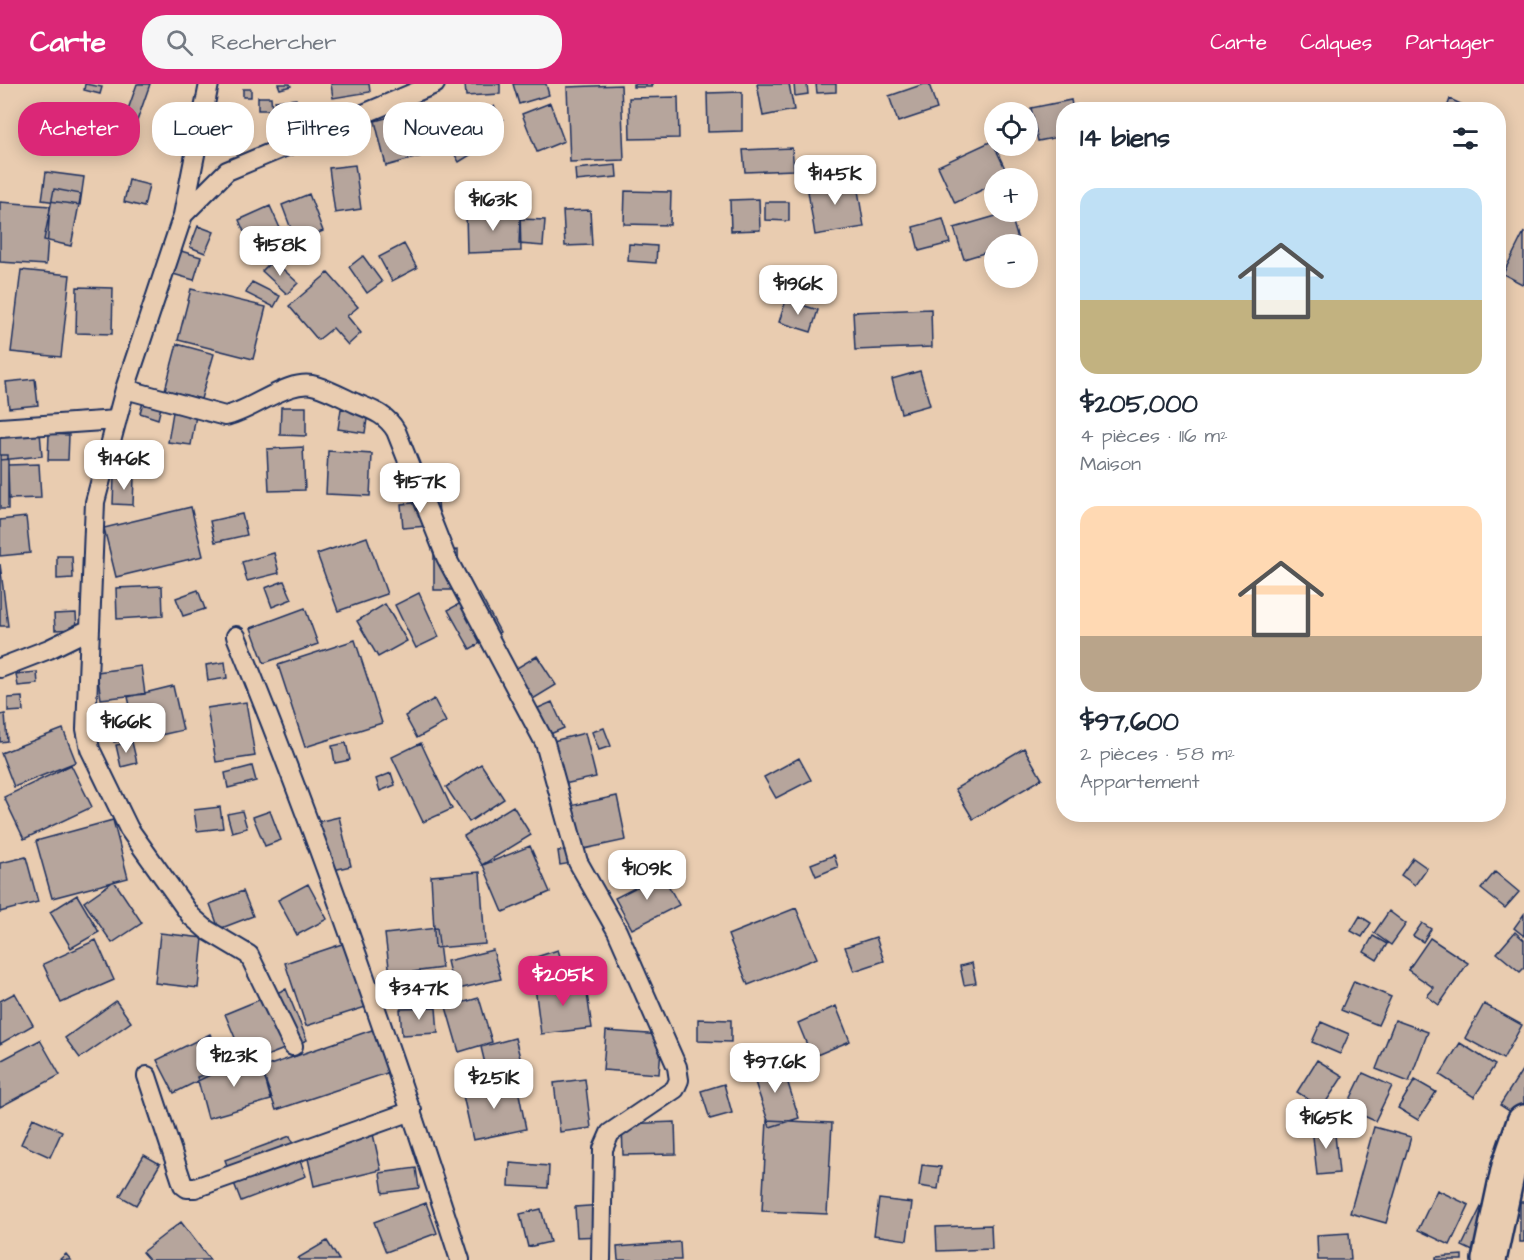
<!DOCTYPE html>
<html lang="fr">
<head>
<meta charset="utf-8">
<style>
  :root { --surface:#fff; --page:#f6f6f7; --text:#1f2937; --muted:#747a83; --accent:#db2777 }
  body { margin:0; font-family:"Architects Daughter",sans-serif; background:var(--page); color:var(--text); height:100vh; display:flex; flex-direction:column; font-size:22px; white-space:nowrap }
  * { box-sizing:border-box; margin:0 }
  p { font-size:20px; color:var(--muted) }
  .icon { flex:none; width:33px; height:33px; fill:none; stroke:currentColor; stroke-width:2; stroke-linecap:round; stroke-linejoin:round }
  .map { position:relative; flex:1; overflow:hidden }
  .panel { position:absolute; left:1056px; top:18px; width:450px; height:720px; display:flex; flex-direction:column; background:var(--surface); border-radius:24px; box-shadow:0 3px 15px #0003 }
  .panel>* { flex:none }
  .banner { position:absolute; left:18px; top:18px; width:570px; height:54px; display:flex; gap:12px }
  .fabs { position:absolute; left:984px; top:18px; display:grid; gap:12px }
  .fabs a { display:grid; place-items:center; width:54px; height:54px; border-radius:50%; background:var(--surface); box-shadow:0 3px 15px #0003; font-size:30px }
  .price { position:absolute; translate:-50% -51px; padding:0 14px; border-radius:12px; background:#fff; color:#222; font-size:20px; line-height:39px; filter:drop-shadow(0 2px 3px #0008) }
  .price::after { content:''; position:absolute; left:50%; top:36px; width:18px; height:14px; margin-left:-9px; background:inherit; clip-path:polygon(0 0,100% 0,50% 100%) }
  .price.selected { background:var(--accent); color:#fff }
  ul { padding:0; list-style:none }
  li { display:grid; align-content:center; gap:12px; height:318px; padding:0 24px }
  li span { display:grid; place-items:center; height:186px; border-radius:18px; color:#555 }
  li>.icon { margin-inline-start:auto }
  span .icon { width:108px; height:108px; fill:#fffc; stroke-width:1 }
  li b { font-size:26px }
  h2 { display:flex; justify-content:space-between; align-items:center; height:72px; padding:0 24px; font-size:26px }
  .tag { padding:0 21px; border-radius:24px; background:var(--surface); box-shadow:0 3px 15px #0003; font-size:21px; line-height:54px }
  .tag.selected { background:var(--accent); color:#fff }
  header { display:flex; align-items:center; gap:36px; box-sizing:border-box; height:84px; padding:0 30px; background:var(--accent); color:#fff }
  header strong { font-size:28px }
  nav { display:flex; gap:33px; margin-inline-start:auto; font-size:21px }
  .search { width:420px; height:54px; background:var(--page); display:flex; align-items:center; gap:15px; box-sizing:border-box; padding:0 21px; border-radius:24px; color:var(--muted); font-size:22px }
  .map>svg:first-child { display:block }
</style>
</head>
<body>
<header>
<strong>Carte</strong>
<div class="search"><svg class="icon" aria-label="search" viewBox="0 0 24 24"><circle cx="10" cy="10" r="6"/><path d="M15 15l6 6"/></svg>Rechercher</div>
<nav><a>Carte</a><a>Calques</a><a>Partager</a></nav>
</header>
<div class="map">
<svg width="1524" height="1176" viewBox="0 0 1524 1176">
  <rect width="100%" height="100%" fill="#e9ccb0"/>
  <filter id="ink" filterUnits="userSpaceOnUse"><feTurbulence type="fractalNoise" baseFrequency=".0167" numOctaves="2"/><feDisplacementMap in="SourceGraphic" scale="12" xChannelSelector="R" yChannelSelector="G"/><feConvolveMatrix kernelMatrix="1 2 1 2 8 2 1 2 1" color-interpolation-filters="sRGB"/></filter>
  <g filter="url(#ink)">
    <!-- building -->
    <path fill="#b6a59c" stroke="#1b2f5e" stroke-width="1.5" d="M85,0L102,3L100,10L84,6Z
      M137,0H150L137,37L125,34Z
      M278,0H290L291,2L280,5Z
      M331,0H369L370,8L333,14Z
      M465,0H500V10L466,12Z
      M513,0H546L549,11L519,20Z
      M633,0H652V3H633Z
      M757,0H789L794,26L763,32Z
      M794,0H807L808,10L795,12Z
      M816,0H836V8L817,9Z
      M924,0H929L937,25L898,38L889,12Z
      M621,1L624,76L570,78L567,3Z
      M243,5H251V13H243Z
      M742,8V47L708,48L707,9Z
      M258,13H271L272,26H258Z
      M678,13L679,54L630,55L629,14Z
      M296,15L298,34L277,36L275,17Z
      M1450,15L1473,26H1446Z
      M1071,16L1073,26H1064V52L1038,57L1031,24Z
      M550,19L564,57L537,68L522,30Z
      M494,22L503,36L491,44L482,30Z
      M421,24L433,69L386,82L375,37Z
      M477,30L493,57L459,78L443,50Z
      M992,57L1009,93L994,94V100L955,119L938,82Z
      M792,64L794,86L745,88L743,66Z
      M355,81L361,125L335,129L329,84Z
      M616,81L617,93L576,97L575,85Z
      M46,88L84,93L80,121L42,116Z
      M856,94L864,143L815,151L807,101Z
      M129,96L149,101L144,123L124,118Z
      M54,105L81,110L71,162L44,156Z
      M625,107L671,108L670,141L624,140Z
      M309,110L323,147L296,158L282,121Z
      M759,115L760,146L731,147L730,116Z
      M0,118L50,122L46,181L0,178Z
      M765,118H789V137L765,136Z
      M270,122L284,153L252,166L239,136Z
      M590,126L592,161L565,162L563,127Z
      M520,128L521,167L467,169L466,129Z
      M1010,128L1019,159L994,160V166L964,175L954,144Z
      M520,135L545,136L543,162L519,160Z
      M943,135L950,159L919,167L913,143Z
      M198,142L214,148L205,169L190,163Z
      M1524,148V201L1503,190Z
      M404,160L417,184L392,197L379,173Z
      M629,160L657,162L656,179L628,177Z
      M181,167L201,173L194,196L173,190Z
      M363,172L382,198L367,209L349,183Z
      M273,176L298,199L287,210L262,187Z
      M21,186L70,191L61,273L11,268Z
      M328,189L358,223L347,232L361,249L348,261L333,244L318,256L289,222Z
      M252,198L280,212L274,223L246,209Z
      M77,203L113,204L112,250L76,249Z
      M191,205L266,223L253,275L178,256Z
      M786,216L818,226L811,248L779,238Z
      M931,225L932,263L855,266L853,228Z
      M177,260L214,270L201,315L165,306Z
      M920,287L930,321L901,329L892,295Z
      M35,295L38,321L9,324L6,298Z
      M143,318L161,323L158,335L140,329Z
      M281,323H306V352L280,351Z
      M341,325L368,328L365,349L338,345Z
      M173,328L196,331L191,361L168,358Z
      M40,348L42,372L0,376V352Z
      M49,350L69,351L68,376H48Z
      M303,363L305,406L269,407L267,365Z
      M328,367L372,370L370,412L326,410Z
      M0,371H8V425H0Z
      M39,380L41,414L9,415L8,381Z
      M114,393H134L133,421L113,420Z
      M432,393L434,411L403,414L401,397Z
      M438,417L440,441L403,444L401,420Z
      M191,423L203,472L116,493L104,444Z
      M242,430L247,451L215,458L210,437Z
      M26,433L30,469L0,472V436Z
      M367,453L387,510L338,527L317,470Z
      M458,466L459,506H434V467Z
      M274,469L279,489L247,497L242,478Z
      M57,472H72L73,494L57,495Z
      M0,480L8,542H0Z
      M284,497L292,515L272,523L265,504Z
      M162,502L163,532L117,535L116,504Z
      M198,506L205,525L183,532L176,514Z
      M419,509L439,553L416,564L395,521Z
      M479,509L500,548L470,565L448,526Z
      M385,520L407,557L378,573L357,537Z
      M305,524L318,560L264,579L251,544Z
      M76,529L77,545L55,546L54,530Z
      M355,556L382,639L305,663L278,581Z
      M537,572L556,601L533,615L515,585Z
      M225,578L227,594L208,597L206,581Z
      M141,582L145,610L101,615L97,588Z
      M37,588L38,600L18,602L16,590Z
      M173,602L183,646L138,656L128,613Z
      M22,613L23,627L8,628V614Z
      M434,615L446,638L417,654L405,632Z
      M246,618L255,672L216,678L207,624Z
      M552,618L564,644L548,651L536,625Z
      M5,630L7,657L0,658V631Z
      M123,643L125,656L114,658L112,645Z
      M604,644L611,662L599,666L592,648Z
      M63,645L76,678L14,703L1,669Z
      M585,649L596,693L555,702L545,659Z
      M132,658L137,679L121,683L116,661Z
      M346,659L350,676L335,679L332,662Z
      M421,659L452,725L423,738L392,673Z
      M1024,664L1042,695L973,735L955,705Z
      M799,674L811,696L776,714L764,693Z
      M481,680L504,715L469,738L446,703Z
      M71,681L92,723L24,755L4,713Z
      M252,682L256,697L228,704L225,689Z
      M391,689L395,701L380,707L376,695Z
      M617,712L626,756L579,766L570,722Z
      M513,722L531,751L482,781L464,752Z
      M220,723L223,744L197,747L194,726Z
      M242,727L247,744L232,748L227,730Z
      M270,727L281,756L265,762L253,733Z
      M339,733L351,782L329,787L317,738Z
      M113,736L128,794L52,814L36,757Z
      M530,762L550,808L503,828L483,781Z
      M576,765L578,778L560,781L558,767Z
      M834,771L838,783L816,792L811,780Z
      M26,773L38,818L0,828V779Z
      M1413,774L1427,784L1415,801L1401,791Z
      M480,788L485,860L435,864L431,792Z
      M1495,788L1519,808L1505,824L1481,805Z
      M662,790L679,821L632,845L615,814Z
      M114,797L142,839L112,859L84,818Z
      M308,800L327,835L297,851L278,816Z
      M243,807L253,832L219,845L210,820Z
      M77,811L99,848L71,864L50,828Z
      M796,824L817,874L748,901L728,851Z
      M1389,827L1406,840L1391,861L1374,849Z
      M1524,830V852L1514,844Z
      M1360,832L1371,839L1362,853L1351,847Z
      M1422,839L1431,845L1423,858L1413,852Z
      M437,844L442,884L390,891L385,850Z
      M1515,848L1524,856V884L1520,888L1497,869Z
      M160,849L203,854L198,904L155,899Z
      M1373,852L1387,860L1377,876L1364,868Z
      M876,853L884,877L854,887L845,863Z
      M1430,854L1468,879L1439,921L1427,912L1434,904L1408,886Z
      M96,856L114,896L61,919L43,880Z
      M354,856L375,920L306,942L285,879Z
      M493,866L501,895L454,906L447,877Z
      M558,866L565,887L534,898L527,876Z
      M972,879L976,899L964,901L960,882Z
      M585,896L592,944L541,950L535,903Z
      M1354,897L1391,913L1378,941L1341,926Z
      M286,905L307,956L246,980L225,930Z
      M15,909L33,941L0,960V917Z
      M479,914L492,958L459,968L446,923Z
      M116,917L131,938L80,974L65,954Z
      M1484,920L1522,941L1503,975L1465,954Z
      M836,922L850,957L812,973L798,939Z
      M436,924L438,949L402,951L400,925Z
      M698,935L731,936V958L698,957Z
      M1395,936L1428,948L1409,998L1376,985Z
      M1321,938L1349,950L1340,970L1312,958Z
      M375,945L390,988L276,1026L261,984Z
      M606,947L662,951L659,990L603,986Z
      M210,950L226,983L174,1009L157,976Z
      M515,954L525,993L490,1001L481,963Z
      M40,956L60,991L0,1023V977Z
      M1460,959L1495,981L1474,1013L1440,991Z
      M260,975L271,1016L208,1034L197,993Z
      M1317,976L1343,992L1322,1024L1297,1008Z
      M781,977L799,1034L770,1043L751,986Z
      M1524,983V1022L1517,1032L1500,1021Z
      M1363,989L1392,1002L1375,1037L1346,1024Z
      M516,995L526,1045L473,1056L462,1007Z
      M585,995L591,1044L560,1048L554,999Z
      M1415,996L1436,1008L1418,1036L1398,1024Z
      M724,1000L732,1029L710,1035L701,1007Z
      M33,1034L62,1047L50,1073L21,1060Z
      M767,1036L832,1039L827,1130L762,1127Z
      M675,1038L676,1070L623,1071L622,1040Z
      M1334,1041L1339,1089L1317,1091L1312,1043Z
      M1374,1043L1411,1053L1386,1139L1350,1129Z
      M373,1050L381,1086L314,1102L306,1065Z
      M290,1052L306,1092L241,1117L225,1076Z
      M144,1071L160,1080L136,1121L120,1112Z
      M510,1079L549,1082L548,1104L509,1102Z
      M922,1081L941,1083L938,1105L919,1102Z
      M416,1084L419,1104L383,1109L380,1089Z
      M1437,1106L1469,1121L1450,1161L1418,1146Z
      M879,1115L912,1119L907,1156L874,1151Z
      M1520,1118H1524V1158H1520Z
      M426,1119L437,1149L386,1168L374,1138Z
      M602,1121L604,1152L577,1153L575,1123Z
      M1482,1121L1499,1129L1479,1170L1462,1162Z
      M541,1125L550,1158L528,1163L520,1130Z
      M181,1138L210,1176H149L142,1168Z
      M991,1141L992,1165L937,1167L936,1143Z
      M1349,1149L1351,1176H1318L1317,1151Z
      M327,1157L339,1176H299L298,1174Z
      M680,1158L681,1176H618L617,1163Z
      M66,1170L71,1176H59Z
      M1462,1171V1176H1436V1173Z"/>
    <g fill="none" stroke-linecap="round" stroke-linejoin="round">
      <defs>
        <path id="service" d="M183,131L209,0
          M125,305L225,332C253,327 289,293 316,302C329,306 342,313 355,319C372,326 386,330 396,347L446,473L545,659L578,778L617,847L677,983L679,996L675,1005L610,1049L603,1065L601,1176
          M0,344L117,336
          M236,552C320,757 392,966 460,1176
          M0,584L49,565L90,545
          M293,962L249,871L207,846L191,832L129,745L90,665L86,645L95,418L125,305L183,131L227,87L435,0
          M147,992L183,1101L187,1104H195L412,1027"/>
        <path id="minor" d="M1489,1176L1509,1082L1524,1038"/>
      </defs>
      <!-- service casing -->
      <use href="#service" stroke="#1b2f5e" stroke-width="22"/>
      <!-- minor casing -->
      <use href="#minor" stroke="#1b2f5e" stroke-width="38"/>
      <!-- service -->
      <use href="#service" stroke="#e9ccb0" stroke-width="18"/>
      <!-- minor -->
      <use href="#minor" stroke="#e9ccb0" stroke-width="33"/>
    </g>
  </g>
</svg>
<div class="fabs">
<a><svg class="icon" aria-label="locate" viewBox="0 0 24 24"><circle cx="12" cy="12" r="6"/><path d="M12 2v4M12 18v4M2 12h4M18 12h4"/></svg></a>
<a>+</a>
<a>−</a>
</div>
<b class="price" style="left:835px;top:122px">$145K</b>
<b class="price" style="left:493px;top:148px">$163K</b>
<b class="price" style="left:280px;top:193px">$158K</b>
<b class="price" style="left:798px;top:232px">$196K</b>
<b class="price" style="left:124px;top:407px">$146K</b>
<b class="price" style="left:420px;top:430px">$157K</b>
<b class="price" style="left:126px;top:670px">$166K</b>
<b class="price" style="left:647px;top:817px">$109K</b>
<b class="price selected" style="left:563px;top:923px">$205K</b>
<b class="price" style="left:419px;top:937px">$347K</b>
<b class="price" style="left:234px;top:1004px">$123K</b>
<b class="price" style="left:775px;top:1010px">$97.6K</b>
<b class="price" style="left:494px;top:1026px">$251K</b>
<b class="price" style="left:1326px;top:1066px">$165K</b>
<div class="banner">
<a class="tag selected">Acheter</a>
<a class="tag">Louer</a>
<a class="tag">Filtres</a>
<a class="tag">Nouveau</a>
</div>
<section class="panel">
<h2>14 biens<svg class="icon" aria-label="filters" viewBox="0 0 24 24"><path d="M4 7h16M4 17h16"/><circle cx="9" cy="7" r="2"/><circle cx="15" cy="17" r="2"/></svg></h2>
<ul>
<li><span style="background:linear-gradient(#bfe0f5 60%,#c2b280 0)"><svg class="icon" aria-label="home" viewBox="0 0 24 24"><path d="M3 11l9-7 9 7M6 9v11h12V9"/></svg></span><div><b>$205,000</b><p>4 pièces · 116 m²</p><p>Maison</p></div></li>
<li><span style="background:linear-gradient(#ffd9b3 70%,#b9a48a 0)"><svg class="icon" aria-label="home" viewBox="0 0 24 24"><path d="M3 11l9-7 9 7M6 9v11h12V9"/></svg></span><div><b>$97,600</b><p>2 pièces · 58 m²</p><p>Appartement</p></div></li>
</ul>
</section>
</div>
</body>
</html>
